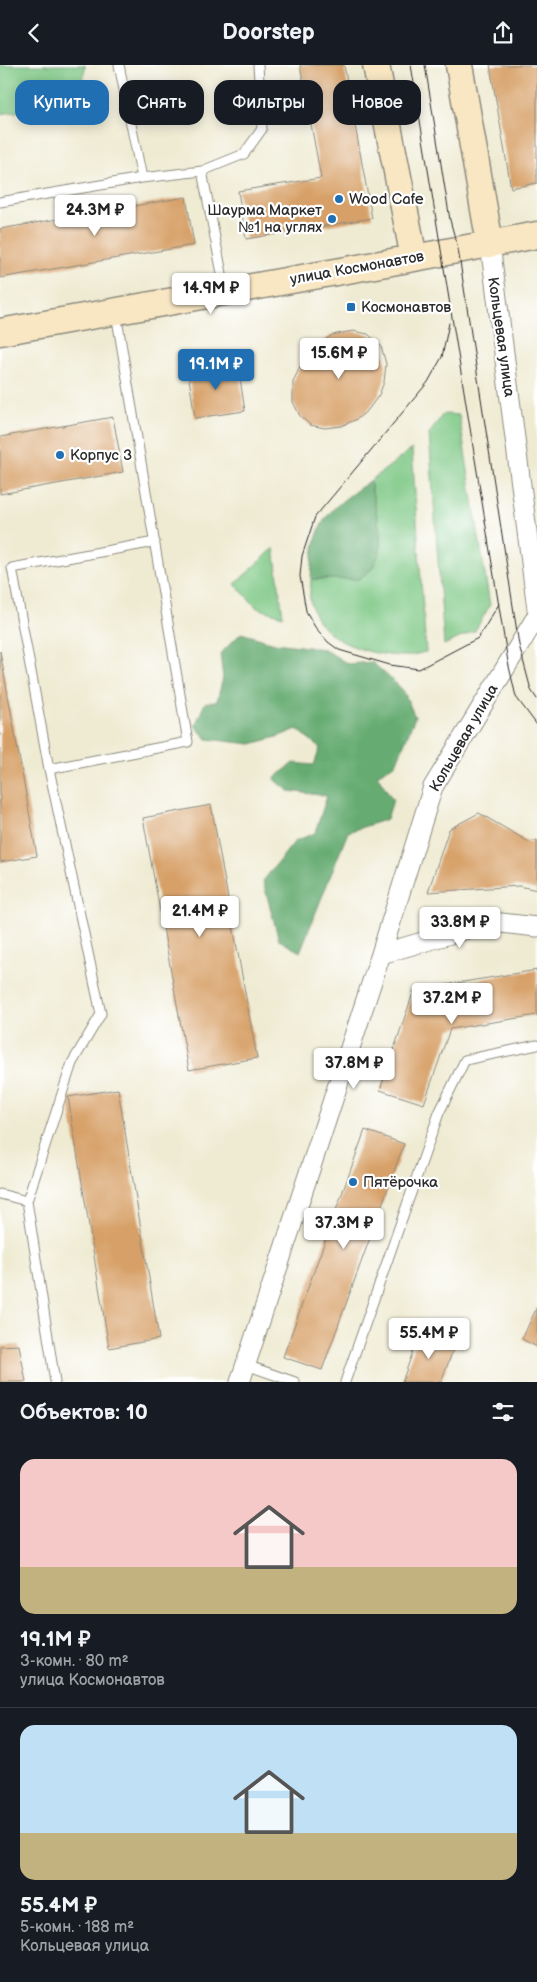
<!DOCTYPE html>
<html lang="ru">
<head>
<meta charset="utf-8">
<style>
  :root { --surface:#171b24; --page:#20242c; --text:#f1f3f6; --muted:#9ea1a6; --line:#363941; --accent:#1f6fb2 }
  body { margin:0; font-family:"Balsamiq Sans",sans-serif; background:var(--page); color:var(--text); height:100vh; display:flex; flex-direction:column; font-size:19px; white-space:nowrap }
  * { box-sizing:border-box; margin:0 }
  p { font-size:16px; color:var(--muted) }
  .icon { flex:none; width:28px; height:28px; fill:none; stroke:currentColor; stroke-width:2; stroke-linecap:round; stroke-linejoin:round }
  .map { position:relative; height:1317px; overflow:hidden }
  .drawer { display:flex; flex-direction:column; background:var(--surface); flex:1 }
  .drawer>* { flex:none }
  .banner { position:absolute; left:15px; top:15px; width:508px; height:45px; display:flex; gap:10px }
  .price { position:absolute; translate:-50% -42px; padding:0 11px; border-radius:5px; background:#fff; color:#222; font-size:16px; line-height:32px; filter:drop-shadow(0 1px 2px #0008) }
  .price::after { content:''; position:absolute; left:50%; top:30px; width:15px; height:11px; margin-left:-8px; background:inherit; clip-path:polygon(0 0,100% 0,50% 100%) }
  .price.current { background:var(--accent); color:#fff }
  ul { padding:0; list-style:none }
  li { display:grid; align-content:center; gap:10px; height:265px; padding:0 20px }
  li+li { border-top:1px solid var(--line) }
  li span { display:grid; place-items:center; height:155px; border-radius:15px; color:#555 }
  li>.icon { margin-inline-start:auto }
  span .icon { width:90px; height:90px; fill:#fffc; stroke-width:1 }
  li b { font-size:21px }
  h2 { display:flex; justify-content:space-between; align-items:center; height:60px; padding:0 20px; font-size:21px }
  .pill { padding:0 18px; border-radius:15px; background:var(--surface); box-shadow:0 2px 12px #0003; font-size:18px; line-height:45px }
  .pill.current { background:var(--accent); color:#fff }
  header { display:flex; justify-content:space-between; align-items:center; height:65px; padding:0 20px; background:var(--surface); font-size:22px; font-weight:700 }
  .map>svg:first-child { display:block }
</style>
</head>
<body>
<header><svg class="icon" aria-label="back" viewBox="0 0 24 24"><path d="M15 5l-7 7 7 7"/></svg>Doorstep<svg class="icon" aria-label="share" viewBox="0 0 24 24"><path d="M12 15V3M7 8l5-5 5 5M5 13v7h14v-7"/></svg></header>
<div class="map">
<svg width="537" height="1317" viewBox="0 0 537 1317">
  <rect width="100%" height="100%" fill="#fff"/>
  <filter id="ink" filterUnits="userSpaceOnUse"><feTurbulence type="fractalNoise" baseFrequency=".02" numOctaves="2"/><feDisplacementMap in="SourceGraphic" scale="10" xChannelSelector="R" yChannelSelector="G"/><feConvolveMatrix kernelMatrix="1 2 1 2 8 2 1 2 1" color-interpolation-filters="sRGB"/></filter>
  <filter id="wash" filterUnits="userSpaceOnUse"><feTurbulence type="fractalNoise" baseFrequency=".0096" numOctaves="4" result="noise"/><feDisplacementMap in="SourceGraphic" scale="20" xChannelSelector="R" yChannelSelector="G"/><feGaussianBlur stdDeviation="1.12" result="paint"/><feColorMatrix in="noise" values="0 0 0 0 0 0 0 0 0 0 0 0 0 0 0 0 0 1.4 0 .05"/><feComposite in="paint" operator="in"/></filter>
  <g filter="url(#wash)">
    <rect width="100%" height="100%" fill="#efebd3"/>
    <!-- green -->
    <path fill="#7dc784" stroke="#547958" d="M0,0H85C85,44 32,44 0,49Z
      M443,349L459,350L490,540L475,566L444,580L429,369Z
      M412,384L426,587C419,588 410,592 403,591C367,590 316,576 310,534C309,528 311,521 311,514H359L380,487V466L370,416Z
      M274,483L283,551L257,543L235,519Z"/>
    <!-- forest -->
    <path fill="#66ac72" stroke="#486c4e" d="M370,416L380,466V487L372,504L359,514H311C312,497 313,477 321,461C330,442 353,428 370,416Z
      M241,568L275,578L324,584L348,599L372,597L403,625L415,652L396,699L377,710L393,735L387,754L348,767L300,887L279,875L263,816L295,776L315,768L327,731L289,726L274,714L293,698L314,700L320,683L297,664L277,672L251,679L207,674L195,661L205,638L217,636L223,613L220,589Z"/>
    <g id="blocks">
      <!-- building -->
      <path fill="#d7a068" d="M300,0H344L372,153L246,174L238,126L321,113Z
        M490,0H537V118L511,123Z
        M186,132L194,180L0,213V164Z
        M353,266L368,269L381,281L386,299L384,317L379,330L368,345L357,354L341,361L325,363L310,360L300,351L293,337V317L302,297L315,282L332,270Z
        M238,300L245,346L195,353L188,307Z
        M113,352L123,407L0,429V372Z
        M0,586L37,791L0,797Z
        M211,740L257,993L189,1005L143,753Z
        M479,748L529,777L537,775V825L519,821L428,827L449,764Z
        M537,905V950L450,964L424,1039L380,1025L414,925Z
        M118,1024L159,1274L109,1283L68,1032Z
        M365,1065L404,1079L322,1305L283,1292Z
        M537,1242V1282L522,1274Z
        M420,1267L455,1280L441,1317H402Z
        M19,1280L26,1317H0V1281Z"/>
    </g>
  </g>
  <g filter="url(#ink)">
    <use href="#blocks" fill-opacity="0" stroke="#8d8b7f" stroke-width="1"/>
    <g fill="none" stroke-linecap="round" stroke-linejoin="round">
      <defs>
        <path id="lane" d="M119,0L142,113
          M0,137L142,113L202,106
          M225,224L202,106L244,89L262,64L258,0
          M49,704L188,677L116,248
          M0,1129L27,1136L72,998L101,949L49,704L12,503L155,477
          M27,1136L55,1317
          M246,1300L295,1317
          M345,1317L439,1048L465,995L537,980"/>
        <path id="street" d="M490,179L537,544
          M381,889L492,857L537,862
          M240,1317L381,889L433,722L537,551"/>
        <path id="secondary" d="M376,0L414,193
          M459,0L490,179
          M0,267L414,193L537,170"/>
      </defs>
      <!-- lane casing -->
      <use href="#lane" stroke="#8d8b7f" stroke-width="11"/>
      <!-- street casing -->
      <use href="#street" stroke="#8d8b7f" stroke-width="21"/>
      <!-- secondary casing -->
      <use href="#secondary" stroke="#8d8b7f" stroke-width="29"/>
      <!-- lane -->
      <use href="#lane" stroke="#fff" stroke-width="9"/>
      <!-- street -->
      <use href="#street" stroke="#fff" stroke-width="19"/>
      <!-- secondary -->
      <use href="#secondary" stroke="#f9e7c3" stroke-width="26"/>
      <!-- tram -->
      <path stroke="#2b2b2b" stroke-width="1" d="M411,0L508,597L516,632L537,660
        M425,0L450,155L458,184L519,580L531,625L537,634
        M449,258L442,292L428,317L315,452L302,491L300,511L306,546L315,562L328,577L339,585L390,600L419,604L478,573L499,539"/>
    </g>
  </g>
  <!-- markers -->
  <g fill="#1f6fb2" stroke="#fff" stroke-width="2">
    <circle cx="339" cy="134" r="5"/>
    <circle cx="332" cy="154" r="5"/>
    <rect x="346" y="237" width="10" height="10" rx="2.5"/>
    <circle cx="60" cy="390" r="5"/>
    <circle cx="353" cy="1117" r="5"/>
  </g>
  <g text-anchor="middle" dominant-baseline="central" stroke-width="4.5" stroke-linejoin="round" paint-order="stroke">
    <!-- poi labels -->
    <g font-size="15" fill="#2b2b2b" stroke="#fff" text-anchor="start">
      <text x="349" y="134">Wood Cafe</text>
      <text x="322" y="145" text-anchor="end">Шаурма Маркет<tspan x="322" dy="17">№1 на углях</tspan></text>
      <text x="361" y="242">Космонавтов</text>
      <text x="70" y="390">Корпус 3</text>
      <text x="363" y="1117">Пятёрочка</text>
    </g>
    <!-- street labels -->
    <g font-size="15" fill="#2b2b2b" stroke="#fff">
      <text transform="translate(357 203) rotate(-10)">улица Космонавтов</text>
      <text transform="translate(501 272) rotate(82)">Кольцевая улица</text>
      <text transform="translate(464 673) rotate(-60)">Кольцевая улица</text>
    </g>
  </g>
</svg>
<b class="price" style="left:95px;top:172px">24.3M ₽</b>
<b class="price" style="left:211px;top:250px">14.9M ₽</b>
<b class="price" style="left:339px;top:315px">15.6M ₽</b>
<b class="price current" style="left:216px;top:326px">19.1M ₽</b>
<b class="price" style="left:200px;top:873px">21.4M ₽</b>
<b class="price" style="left:460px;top:884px">33.8M ₽</b>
<b class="price" style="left:452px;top:960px">37.2M ₽</b>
<b class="price" style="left:354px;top:1025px">37.8M ₽</b>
<b class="price" style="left:344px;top:1185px">37.3M ₽</b>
<b class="price" style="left:429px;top:1295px">55.4M ₽</b>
<div class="banner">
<a class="pill current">Купить</a>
<a class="pill">Снять</a>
<a class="pill">Фильтры</a>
<a class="pill">Новое</a>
</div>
</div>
<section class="drawer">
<h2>Объектов: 10<svg class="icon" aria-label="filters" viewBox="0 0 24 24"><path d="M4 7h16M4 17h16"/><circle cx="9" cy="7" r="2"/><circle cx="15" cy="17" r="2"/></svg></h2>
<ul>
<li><span style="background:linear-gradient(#f6c9c9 70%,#c2b280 0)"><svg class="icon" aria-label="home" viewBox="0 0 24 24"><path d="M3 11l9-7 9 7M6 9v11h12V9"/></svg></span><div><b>19.1M ₽</b><p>3-комн. · 80 m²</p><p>улица Космонавтов</p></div></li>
<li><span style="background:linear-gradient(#bfe0f5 70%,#c2b280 0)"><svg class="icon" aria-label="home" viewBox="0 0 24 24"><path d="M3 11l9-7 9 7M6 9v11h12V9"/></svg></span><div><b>55.4M ₽</b><p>5-комн. · 188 m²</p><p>Кольцевая улица</p></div></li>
</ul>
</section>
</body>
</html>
